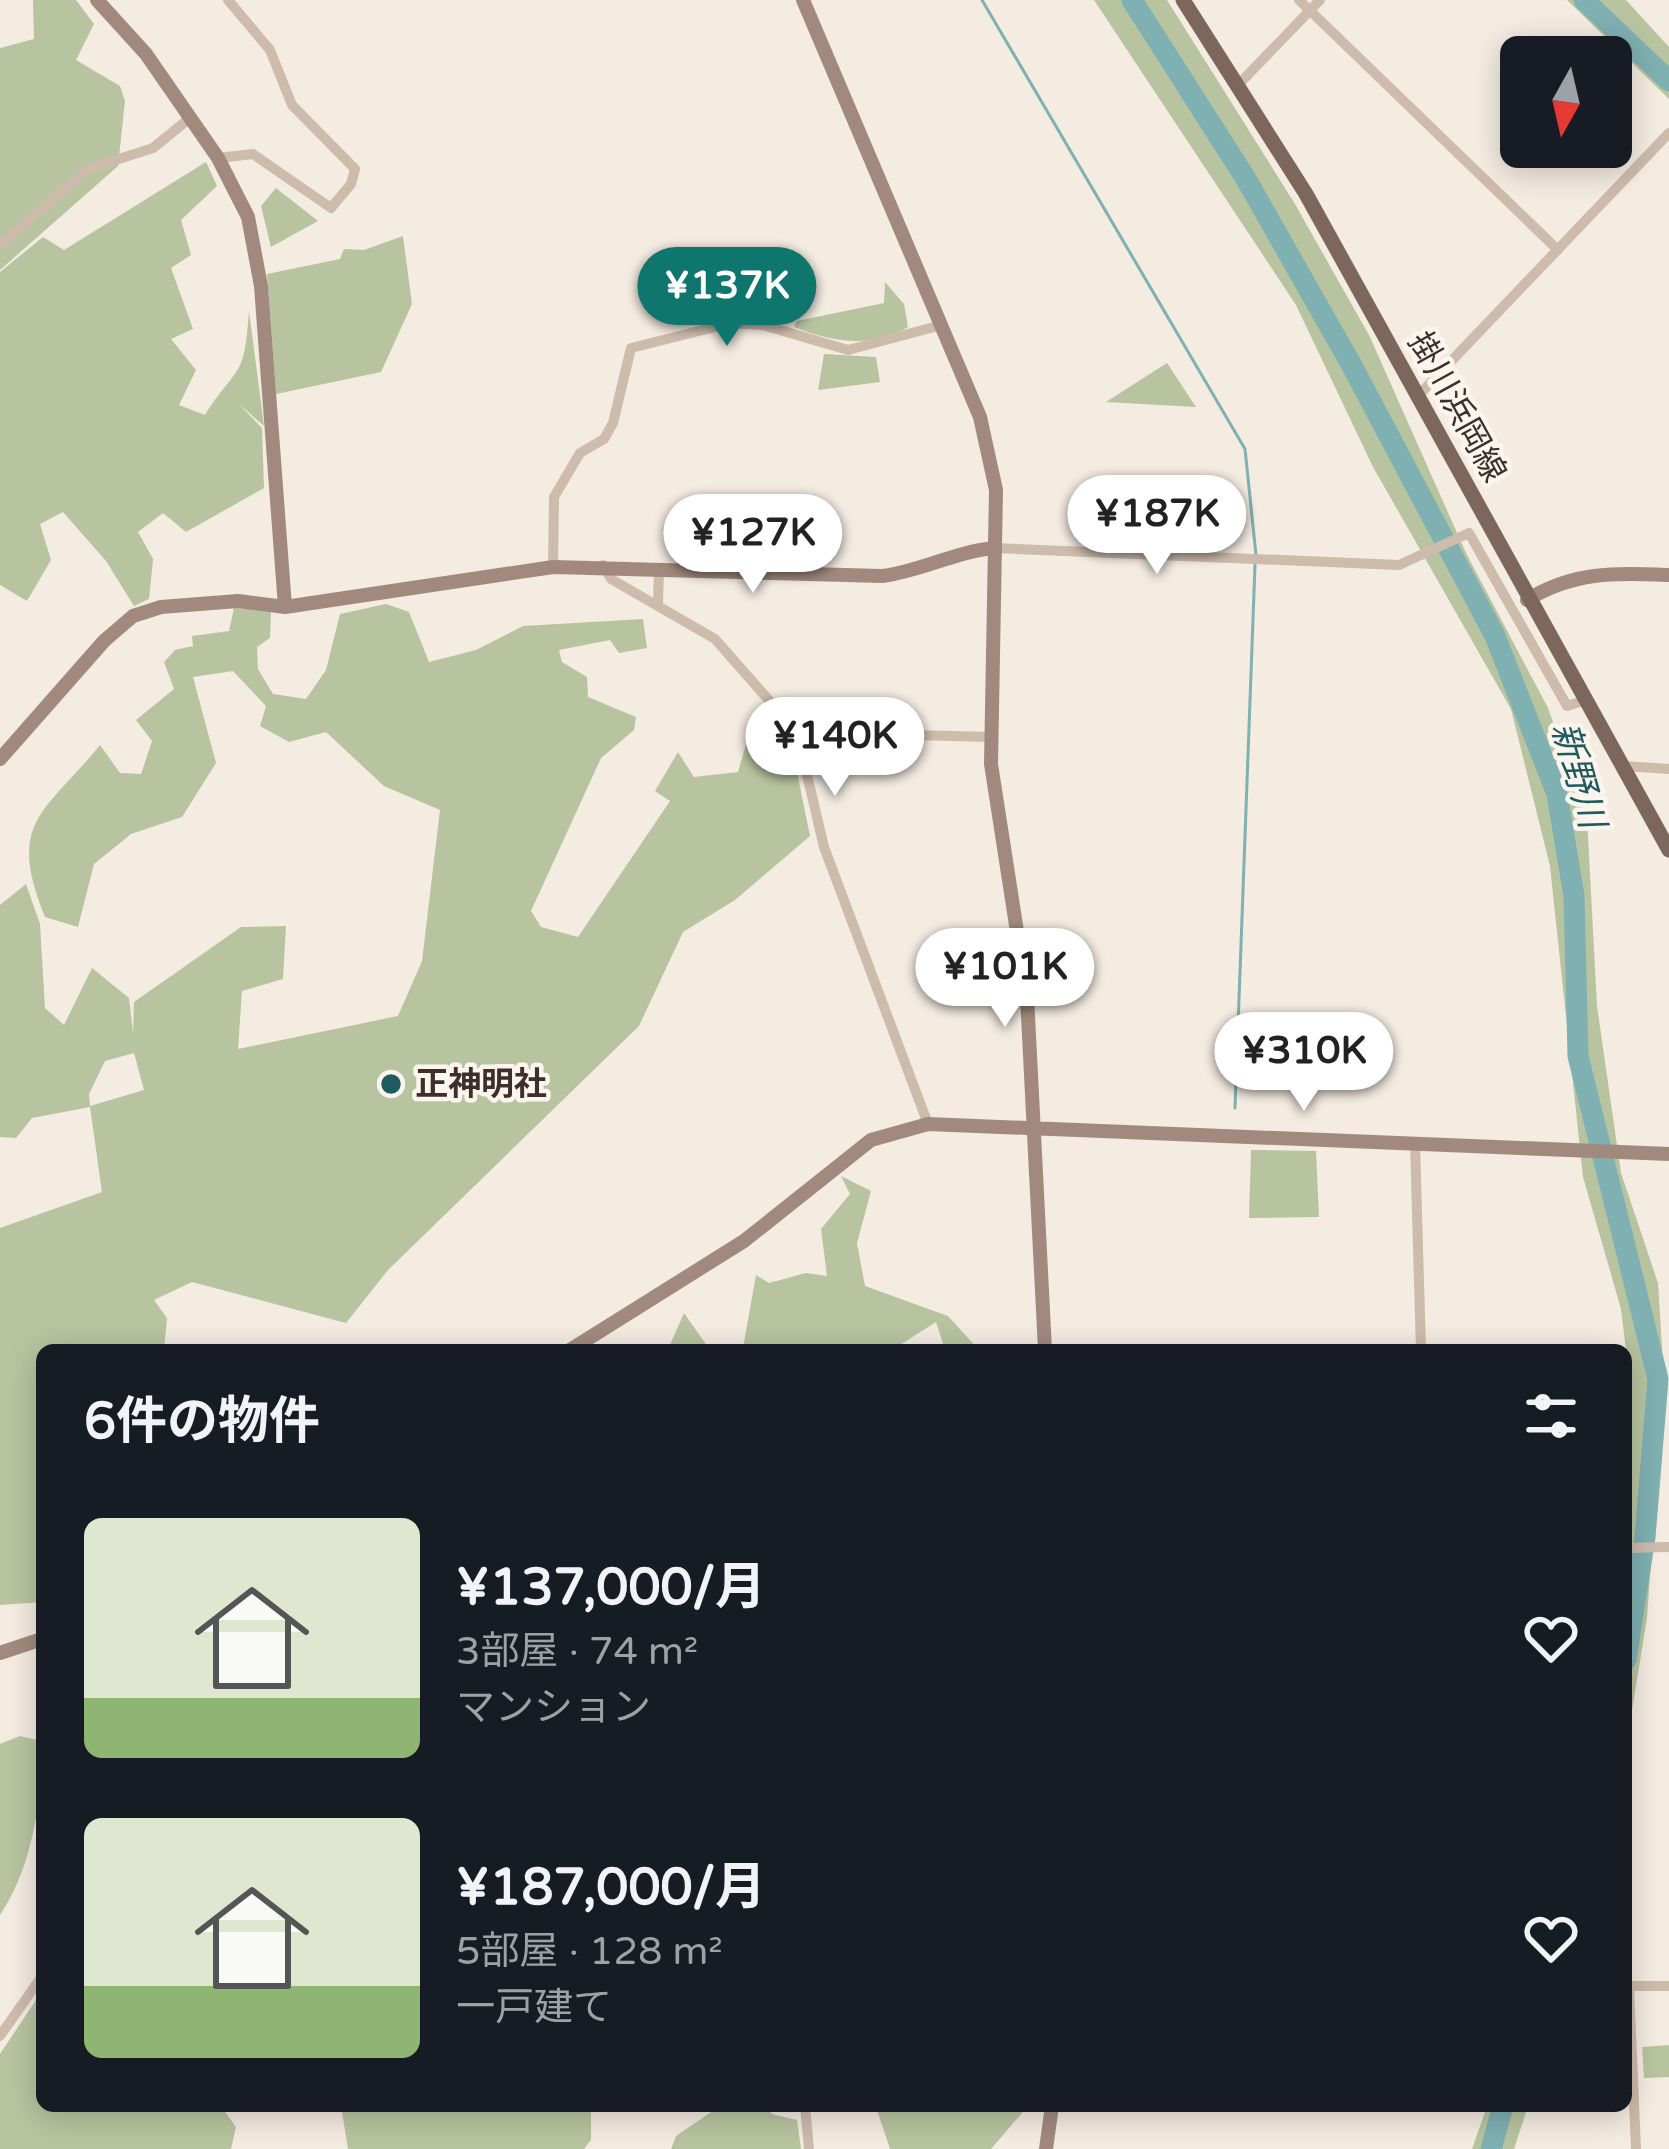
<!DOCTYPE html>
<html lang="ja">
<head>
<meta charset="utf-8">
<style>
  :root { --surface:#171b24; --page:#242831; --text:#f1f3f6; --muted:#9ea1a6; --accent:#0f766e }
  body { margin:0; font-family:"Varela Round","Noto Sans JP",sans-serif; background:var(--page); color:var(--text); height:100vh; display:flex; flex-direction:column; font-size:45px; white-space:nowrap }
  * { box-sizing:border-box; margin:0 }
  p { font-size:39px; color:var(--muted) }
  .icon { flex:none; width:66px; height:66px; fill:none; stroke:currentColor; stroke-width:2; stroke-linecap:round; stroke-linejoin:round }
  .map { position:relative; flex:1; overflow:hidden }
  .side { position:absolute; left:36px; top:1344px; width:1596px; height:768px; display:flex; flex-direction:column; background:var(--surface); border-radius:18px; box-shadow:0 6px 30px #0003 }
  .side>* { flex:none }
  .needle { width:78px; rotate:188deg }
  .controls { position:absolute; left:1500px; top:36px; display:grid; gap:24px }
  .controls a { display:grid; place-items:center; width:132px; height:132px; border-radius:18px; background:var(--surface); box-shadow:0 6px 30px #0003; font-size:60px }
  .price { position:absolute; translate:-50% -102px; padding:0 27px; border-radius:42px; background:#fff; color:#222; font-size:39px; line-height:78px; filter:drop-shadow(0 3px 6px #0008) }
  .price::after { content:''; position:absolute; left:50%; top:72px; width:36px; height:27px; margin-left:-18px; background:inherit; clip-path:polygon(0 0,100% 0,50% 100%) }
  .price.active { background:var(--accent); color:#fff }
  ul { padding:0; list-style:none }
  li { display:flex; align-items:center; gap:36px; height:300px; padding:0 48px }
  li span { display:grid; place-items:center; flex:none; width:336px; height:240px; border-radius:18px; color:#555 }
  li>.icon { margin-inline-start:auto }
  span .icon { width:144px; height:144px; fill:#fffc; stroke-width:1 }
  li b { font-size:51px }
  h2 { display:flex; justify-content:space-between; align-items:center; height:144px; padding:0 48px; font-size:51px }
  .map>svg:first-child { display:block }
</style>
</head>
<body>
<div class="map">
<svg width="1669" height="2149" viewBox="0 0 1669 2149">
  <rect width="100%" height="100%" fill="#f4ebe1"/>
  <!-- green -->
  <path fill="#b8c4a0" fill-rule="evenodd" d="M33,0H76L94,24L76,60L120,86L125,101L118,166L0,270V48L34,39Z
    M1094,0H1167L1295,204L1370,337L1466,553L1548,708L1587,818L1597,1006L1621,1173L1658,1283L1664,1380L1647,1618L1626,1747V1350L1621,1309L1583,1177L1550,866L1511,709L1373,467L1296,305Z
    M1567,0H1626L1669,47V99Z
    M206,162L217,186L181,220L191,255L171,268L193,329L171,339L196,370L179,405L205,415C238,363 244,382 249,311L264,426L238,403L262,428L264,488L186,532L163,513L138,532L153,559L149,599L134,606L106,561L63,512L40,524L51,560L27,601L0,585V272L43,237L64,250Z
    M276,188L318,221L271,247L261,206Z
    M403,236L412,304L381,372L276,394L267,274L340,259L344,249L364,250Z
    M885,282L904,304L908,327C873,349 831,342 794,327L797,321L884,303Z
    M824,354L876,357L880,382L818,390Z
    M1167,363L1196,407L1106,402Z
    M386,604L409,612L429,662L476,650L523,626L643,619L647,648L619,653L610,640L559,650L562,662L587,677L588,697L636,717L634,730L601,758L531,911L541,927L578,937L670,801L655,791L678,752L694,777L738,772L749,734L789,733L810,836L735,900L683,932L639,1026L388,1270L346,1323L192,1282L154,1300L167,1318L164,1350H42V1602L0,1605V1228L102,1192L90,1107L32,1118L16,1138L0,1137V905L26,884L40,924L45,1008L64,1025L92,968L129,998L133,1033L134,1002L241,927L286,926L283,979L242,991L238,1049L398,1016L422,961L440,810L384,786L326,732L289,742L260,726L266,706L233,671L193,677L216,763L182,817L131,834L94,864L78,927L45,917C6,821 44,814 100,745L120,773L141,774L152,741L136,720L174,689L164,662L175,650L193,646L192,636L229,631L234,608L271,610L270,638L257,647L258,669L273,694L306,699L326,670L340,614ZM134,1053L144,1090L90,1106L89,1094L105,1061Z
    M1251,1150L1316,1151L1319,1217L1249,1218Z
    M841,1176L871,1191L857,1243L865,1286L948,1316L979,1350H945L936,1322L892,1350H723L743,1348L756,1275L769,1283L806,1273L827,1276L821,1229L850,1194Z
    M684,1313L710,1350L669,1347Z
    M20,1736L42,1741C42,1799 33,1866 0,1915V1744Z
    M42,1991V2106H221L236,2127L231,2149H0V2054Z
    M1669,2045V2077L1644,2078L1642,2047Z
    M341,2106H591V2140L584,2149H348Z
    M720,2106H767L772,2114L797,2120L801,2149H671L676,2136Z
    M1028,2106L991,2149H890L876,2107Z
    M1487,2106H1528L1514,2149H1472Z"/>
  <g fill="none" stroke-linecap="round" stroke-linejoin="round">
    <!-- stream -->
    <path stroke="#7fb0b2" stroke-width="3" d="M982,0L1245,449L1256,555
      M1235,1108L1255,565"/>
    <!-- river -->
    <path stroke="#7fb0b2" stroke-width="21" d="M1132,0L1246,179L1351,364L1495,636L1557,794L1574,896L1578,1056L1658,1379L1645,1537L1626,1660
      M1584,0L1669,81
      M1491,2149L1503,2106"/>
    <!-- street -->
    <path stroke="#cdbbac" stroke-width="10" d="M1299,0L1558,250
      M1240,83L1320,0
      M218,158L253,154L331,208L351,184L355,169L292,105L270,50L228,0
      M0,245L88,169L153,148L190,118
      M1416,398L1669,133
      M994,548L1399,565L1469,533L1567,706L1583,701
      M603,565L611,579L715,639L797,732L824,847L928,1124
      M553,567L554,497L580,453L604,439L613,423L631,348L731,323L763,325L848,350L938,326
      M658,604L659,570
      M797,732L990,737
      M1623,766L1669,769
      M1415,1144L1421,1350
      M1626,1548L1669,1547
      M1626,1986H1669
      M1629,1986L1636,2149
      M0,2036L42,1976
      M805,2106L809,2149"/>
    <!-- secondary -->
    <path stroke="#a18a7d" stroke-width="14" d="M97,0L146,54L218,158L248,217L261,286L285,607
      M803,0L980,417L996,490L991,764L1027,996L1045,1350
      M1527,600C1574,571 1615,573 1669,575
      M0,759L104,641L133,616L161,607L238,601L285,607L553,567L882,576C921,571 954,552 994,548
      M570,1350L744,1241L871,1140L928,1124L1669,1154
      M0,1653L42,1639
      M1046,2149L1052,2106"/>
    <!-- primary -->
    <path stroke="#7d675c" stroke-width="15" d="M1183,0L1306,194L1669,850"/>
  </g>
  <!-- markers -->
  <circle fill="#1f5a5e" stroke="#fbf5ee" stroke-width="4.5" cx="391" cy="1084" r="12"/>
  <g text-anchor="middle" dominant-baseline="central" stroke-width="9" stroke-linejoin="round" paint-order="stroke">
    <!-- street labels -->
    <g font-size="33" fill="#3b302b" stroke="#fbf5ee">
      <text transform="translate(1457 407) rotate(61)">掛川浜岡線</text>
    </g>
    <!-- poi labels -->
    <g font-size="33" font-weight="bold" fill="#3b302b" stroke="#fbf5ee" text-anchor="start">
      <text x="415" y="1084">正神明社</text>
    </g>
    <!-- water labels -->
    <g font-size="36" font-style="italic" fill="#1f5a5e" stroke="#fbf5ee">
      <text transform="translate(1578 775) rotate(74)">新野川</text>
    </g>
  </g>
</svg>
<div class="controls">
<a><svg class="needle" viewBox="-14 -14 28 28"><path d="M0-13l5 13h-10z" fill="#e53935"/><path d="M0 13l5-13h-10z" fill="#9ea1a6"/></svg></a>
</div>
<b class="price active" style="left:727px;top:349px">¥137K</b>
<b class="price" style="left:1157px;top:577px">¥187K</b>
<b class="price" style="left:753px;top:596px">¥127K</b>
<b class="price" style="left:835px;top:799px">¥140K</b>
<b class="price" style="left:1005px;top:1030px">¥101K</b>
<b class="price" style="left:1304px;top:1114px">¥310K</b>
<section class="side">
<h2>6件の物件<svg class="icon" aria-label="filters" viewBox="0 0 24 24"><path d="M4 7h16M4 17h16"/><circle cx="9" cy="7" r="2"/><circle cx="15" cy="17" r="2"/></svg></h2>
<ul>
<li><span style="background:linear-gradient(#dfe7d0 75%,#8fb573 0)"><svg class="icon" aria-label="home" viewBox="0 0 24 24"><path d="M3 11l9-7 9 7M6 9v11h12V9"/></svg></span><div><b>¥137,000/月</b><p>3部屋 · 74 m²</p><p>マンション</p></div><svg class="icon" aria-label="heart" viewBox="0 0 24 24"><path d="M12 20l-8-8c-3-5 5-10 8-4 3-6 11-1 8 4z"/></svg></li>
<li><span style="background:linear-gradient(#dfe7d0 70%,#8fb573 0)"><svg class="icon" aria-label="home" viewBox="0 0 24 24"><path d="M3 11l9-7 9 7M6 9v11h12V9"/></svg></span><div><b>¥187,000/月</b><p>5部屋 · 128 m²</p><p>一戸建て</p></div><svg class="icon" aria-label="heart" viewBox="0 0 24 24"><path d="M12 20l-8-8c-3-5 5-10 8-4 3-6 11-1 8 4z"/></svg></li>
</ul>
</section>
</div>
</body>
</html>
